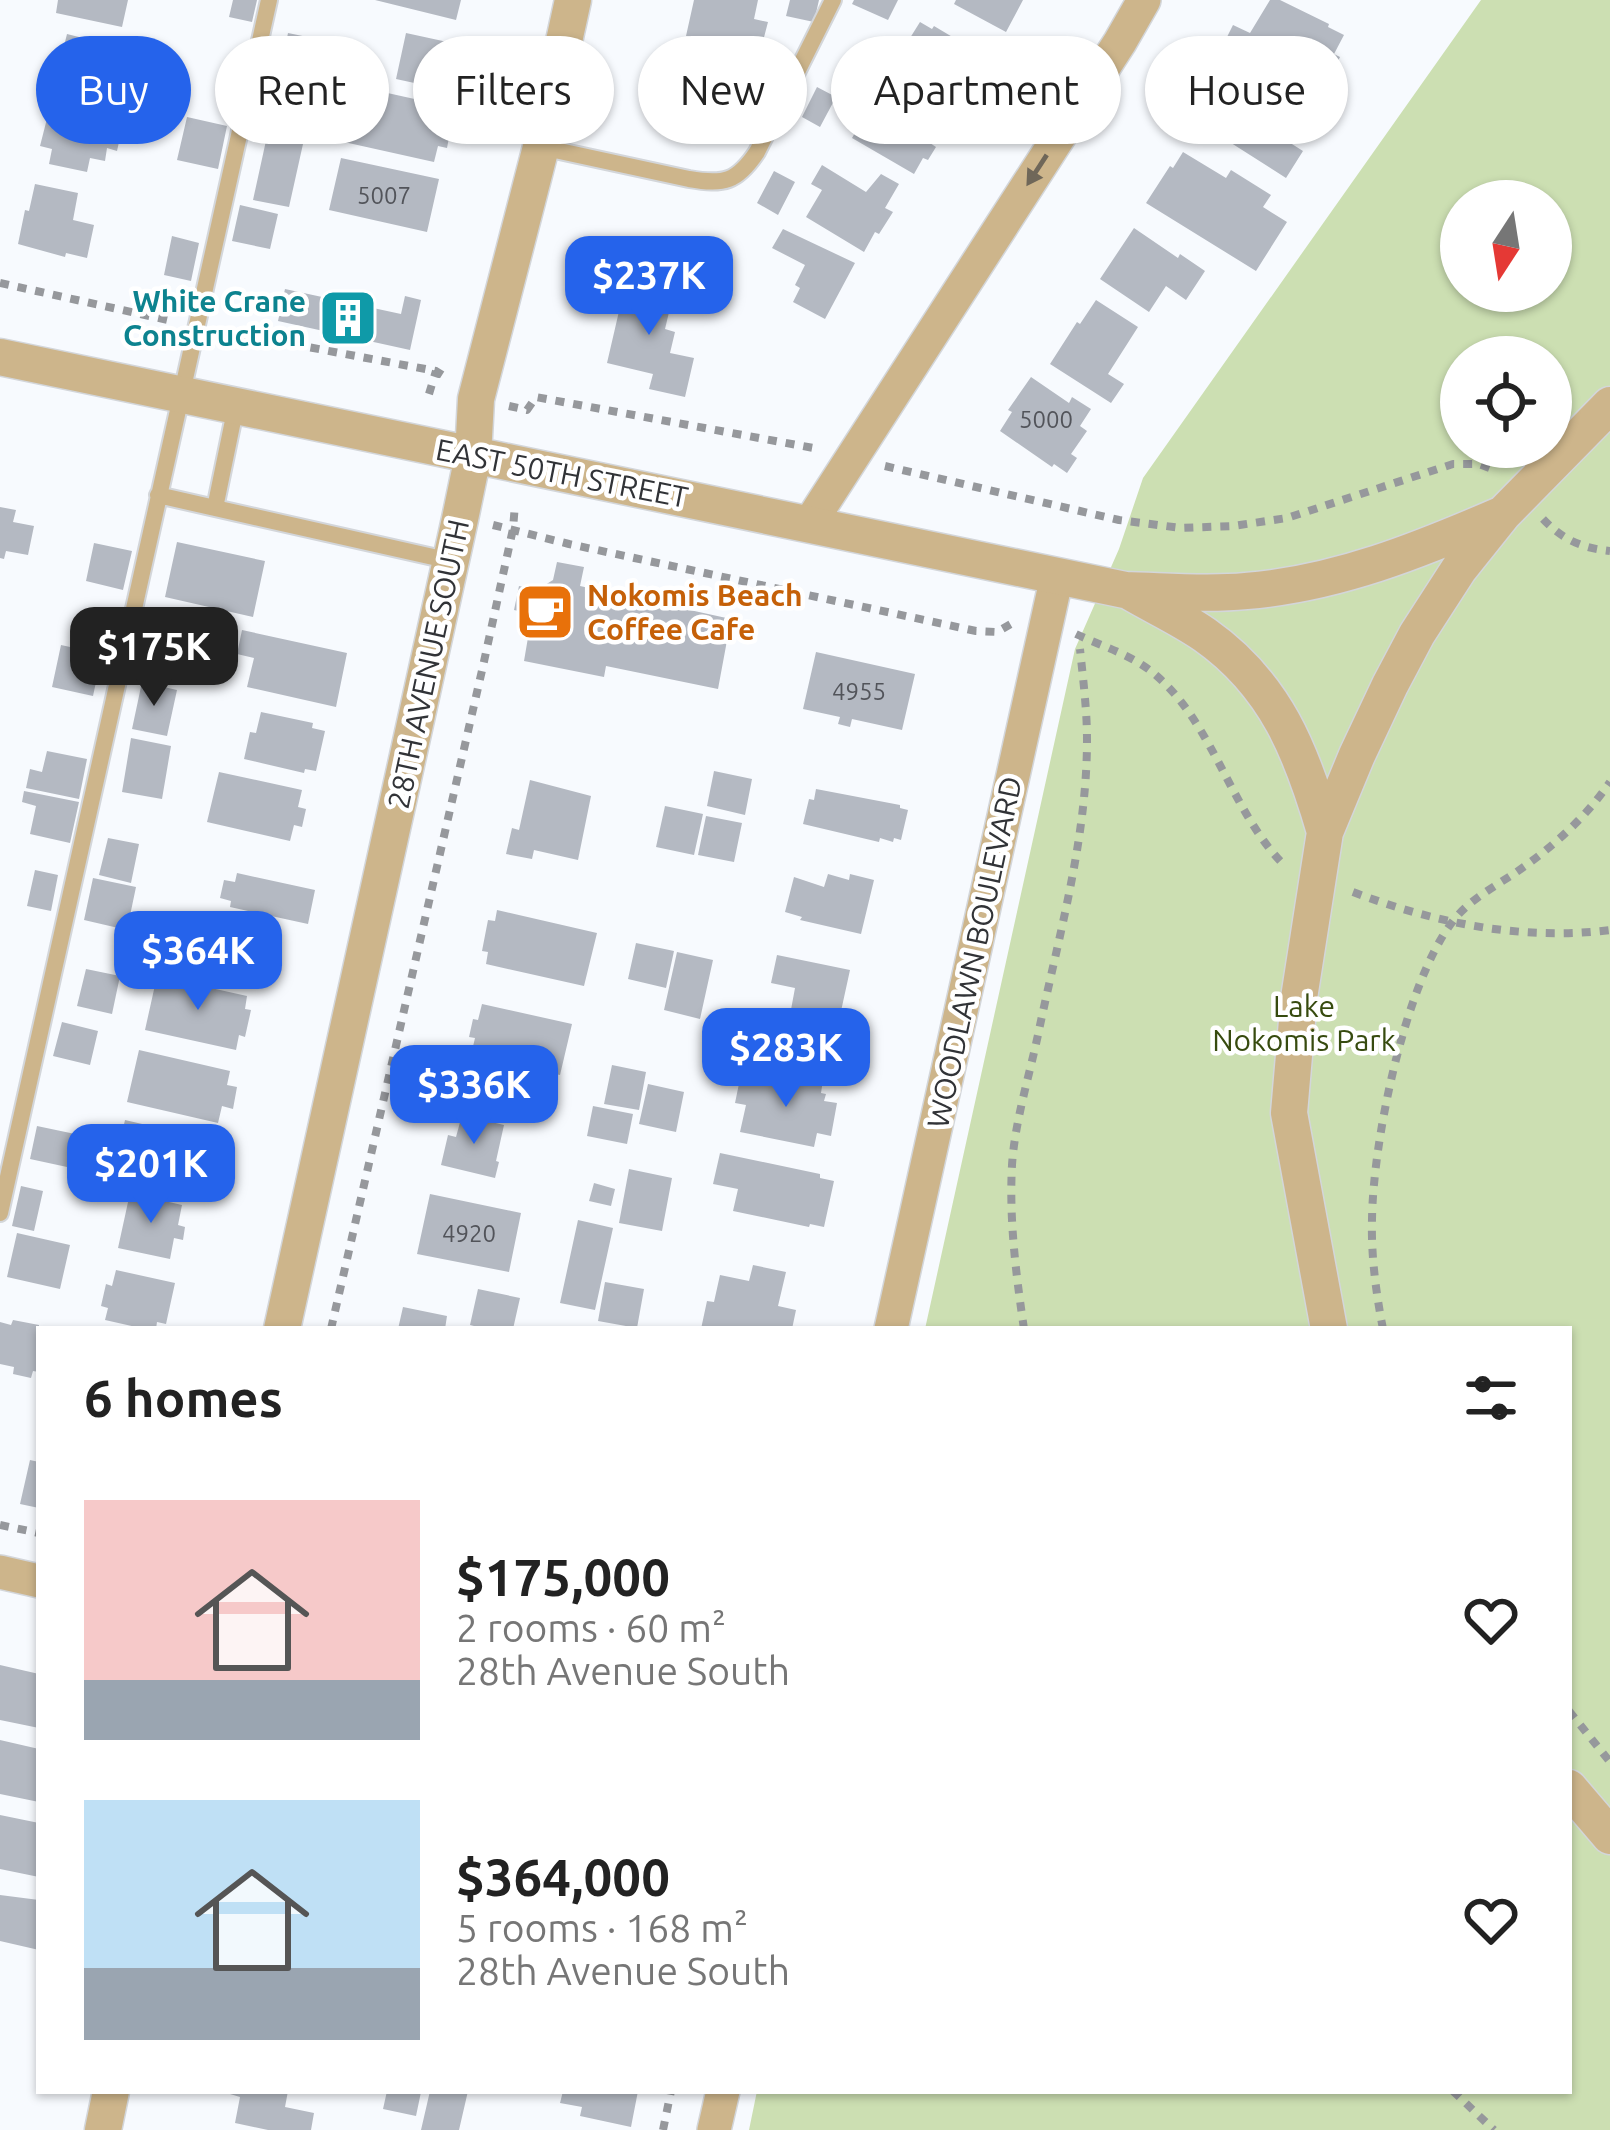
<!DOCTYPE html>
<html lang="en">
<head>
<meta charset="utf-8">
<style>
  :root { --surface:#fff; --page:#f2f2f2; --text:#222; --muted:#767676; --accent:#2563eb }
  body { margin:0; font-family:Ubuntu,sans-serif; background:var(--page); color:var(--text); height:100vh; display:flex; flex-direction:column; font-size:45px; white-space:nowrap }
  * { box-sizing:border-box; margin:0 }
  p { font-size:39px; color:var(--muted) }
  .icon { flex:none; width:66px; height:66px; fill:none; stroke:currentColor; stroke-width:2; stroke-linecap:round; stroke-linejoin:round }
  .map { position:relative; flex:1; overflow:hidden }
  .sheet { position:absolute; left:36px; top:1326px; width:1536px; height:768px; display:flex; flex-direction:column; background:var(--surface); border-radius:0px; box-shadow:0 3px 9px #0004 }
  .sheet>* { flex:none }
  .banner { position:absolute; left:36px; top:36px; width:1539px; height:108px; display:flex; gap:24px }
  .needle { width:78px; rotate:192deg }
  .tools { position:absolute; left:1440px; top:180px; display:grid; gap:24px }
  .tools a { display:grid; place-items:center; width:132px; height:132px; border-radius:50%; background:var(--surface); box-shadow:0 3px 9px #0004; font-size:60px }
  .price { position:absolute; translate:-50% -102px; padding:0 27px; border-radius:24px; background:var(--accent); color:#fff; font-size:39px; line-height:78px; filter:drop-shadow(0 3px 6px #0008) }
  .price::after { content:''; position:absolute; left:50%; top:72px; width:36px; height:27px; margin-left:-18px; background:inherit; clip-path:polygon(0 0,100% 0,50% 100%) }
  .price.on { background:#222; color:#fff }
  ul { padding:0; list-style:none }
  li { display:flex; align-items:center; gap:36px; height:300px; padding:0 48px }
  li span { display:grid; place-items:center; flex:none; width:336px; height:240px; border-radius:0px; color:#555 }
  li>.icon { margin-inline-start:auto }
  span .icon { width:144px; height:144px; fill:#fffc; stroke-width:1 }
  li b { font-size:51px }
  h2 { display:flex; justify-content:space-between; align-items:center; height:144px; padding:0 48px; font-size:51px }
  .pill { padding:0 42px; border-radius:54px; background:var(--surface); box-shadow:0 3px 9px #0004; font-size:42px; line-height:108px }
  .pill.on { background:var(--accent); color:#fff }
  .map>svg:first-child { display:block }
</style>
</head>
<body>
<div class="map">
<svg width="1610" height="2130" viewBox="0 0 1610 2130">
  <rect width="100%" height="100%" fill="#f7fafe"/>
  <!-- green -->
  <path fill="#ccdfb2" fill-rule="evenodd" d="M1481,0H1610V2130H749L757,2091H1569V1329H925L1075,649L1119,549L1143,478ZM1461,201H1551V291H1461ZM1461,357H1551V447H1461Z"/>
  <!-- building -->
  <path fill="#b4b9c2" d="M58,0H128L122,27L56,13Z
    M233,0H257L252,22L229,17Z
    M375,0H461L456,20Z
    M694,0H758L754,19L768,22L762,45L749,42L747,50L686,36Z
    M790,0H819L814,22L786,16Z
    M854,0H898L888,20L852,4Z
    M956,0H1023L1006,32L954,4Z
    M1270,0H1280L1329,24L1328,27L1344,35L1334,54L1340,57L1323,91L1303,82L1301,85L1255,63L1256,59L1224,43L1233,25L1250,33Z
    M920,22L932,29L934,26L991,60L989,63L1001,70L977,110L965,104L964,107L904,71L915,52L905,46Z
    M288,33L322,40L309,103L275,96Z
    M406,33L452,43L442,89L396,79Z
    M67,34L130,50L127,63L132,64L127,91L86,82L84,92L57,85L62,68L53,66L57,48L63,50Z
    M762,63L784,68L776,103L754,99Z
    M1242,72L1303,110L1284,139L1303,151L1286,178L1206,127L1217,110L1213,108L1230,80L1235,83Z
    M679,73L725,82L713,136L668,126Z
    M347,84L446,106L443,120L452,122L447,148L438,146L434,162L335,140Z
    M817,87L836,97L820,127L802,117Z
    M877,94L914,120L921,108L943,121L930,143L936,147L928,160L923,158L914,174L852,138Z
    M52,99L125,115L117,151L107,148L105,161L90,158L87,172L49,164L52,149L40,146Z
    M187,117L227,126L218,169L177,160Z
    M267,136L303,144L289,207L253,200Z
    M1183,152L1226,178L1231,170L1271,195L1263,207L1287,222L1256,271L1146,203L1170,166L1173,168Z
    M341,158L439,179L427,232L329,210Z
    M822,165L866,192L881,174L899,184L885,208L893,212L879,234L875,232L864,252L806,217L822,190L811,184Z
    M774,171L795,182L778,215L757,203Z
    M35,184L78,193L73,220L94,225L87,258L66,253L65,257L18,244L25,210L29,211Z
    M240,205L278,214L270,249L232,241Z
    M1134,228L1178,258L1180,254L1205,271L1186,300L1166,286L1149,312L1100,279Z
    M783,229L855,263L825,319L793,302L800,288L795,285L805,265L772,248Z
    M172,236L199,243L191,281L164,275Z
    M638,275L670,282L664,306L670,308L665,329L675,332L670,353L694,358L685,397L649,389L653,374L607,363L623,294L632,296Z
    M285,289L401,314L405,296L421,300L410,350L278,321Z
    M1096,300L1138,327L1108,374L1124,384L1111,403L1050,364L1077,322L1080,324Z
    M1031,377L1069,403L1072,397L1091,409L1080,426L1087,431L1071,454L1077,458L1067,473L1054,464L1052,467L1000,431L1012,412L1008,410Z
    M0,507L16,510L13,522L34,526L28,555L6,551L4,559L0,558Z
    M177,542L265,561L253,617L165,597Z
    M94,543L132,551L123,590L86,581Z
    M557,562L584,567L580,586L731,619L718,689L606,666L604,677L524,661L532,614L514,610L519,586L537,590L553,580Z
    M242,630L347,653L336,707L247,687L254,658L237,654Z
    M145,631L179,639L172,672L138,664Z
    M61,645L102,654L93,696L52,687Z
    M816,652L915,674L902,730L852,719L850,727L838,724L840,717L803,709Z
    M142,682L177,690L167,736L132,729Z
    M261,712L313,723L312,728L325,731L316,771L305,769L304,773L244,759L250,732L256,733Z
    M131,738L171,746L162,799L122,792Z
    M47,751L87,759L79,799L26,788L30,769L42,772Z
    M714,771L752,779L745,815L707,806Z
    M219,772L302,790L298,807L306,809L302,827L294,825L290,841L207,822Z
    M530,780L591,796L578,860L534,850L532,859L506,854L512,828L519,830Z
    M816,789L900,805V808L908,810L901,840L894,838L893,842L880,838L879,842L803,824L809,799L814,800Z
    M24,791L79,802L70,843L30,834L36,806L22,802Z
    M665,806L703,814L694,855L656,847Z
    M706,816L742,823L734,862L698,855Z
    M108,838L139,844L131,883L99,875Z
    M35,870L58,875L51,911L27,906Z
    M237,873L315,890L308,924L230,907L231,901L220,898L224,880L235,882Z
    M828,874L849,880L850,874L874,880L861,934L800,920L802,917L785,912L794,877L824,887Z
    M93,878L136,887L127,930L84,920Z
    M497,910L597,933L584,986L486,964L488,952L482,951L488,920L495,921Z
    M175,917L268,937L257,985L164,964Z
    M636,943L674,951L666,988L628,979Z
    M677,952L713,960L700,1019L664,1010Z
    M777,955L850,970L838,1025L790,1015L795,988L771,983Z
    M86,969L120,976L112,1014L77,1006Z
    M157,976L247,996L245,1009L251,1010L245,1037L239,1035L236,1050L145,1030Z
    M482,1004L572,1024L560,1075L471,1055L475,1038L469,1037L473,1019L478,1020Z
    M62,1022L98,1031L90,1065L53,1056Z
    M139,1050L230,1071L227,1085L237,1087L233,1109L222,1106L218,1123L127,1102Z
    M612,1065L646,1072L639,1110L604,1104Z
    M741,1074L797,1085L799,1076L823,1080L821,1093L826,1094L824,1101L837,1103L831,1136L817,1133L814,1147L740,1132L746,1105L735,1103Z
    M648,1084L684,1092L676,1132L639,1124Z
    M593,1106L633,1114L627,1144L587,1136Z
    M462,1115L504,1125L496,1161L499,1162L495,1178L441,1165L448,1135L456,1137Z
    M125,1120L215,1141L211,1156L218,1158L214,1177L208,1176L204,1192L113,1172Z
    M37,1126L75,1134L67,1167L30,1159Z
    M720,1153L820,1174V1178L834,1181L824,1227L810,1224L809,1227L733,1211L738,1189L713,1184Z
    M629,1169L672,1178L662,1231L619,1223Z
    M594,1183L615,1189L611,1206L589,1201Z
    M21,1186L43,1191L34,1231L12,1226Z
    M130,1193L182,1205L178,1225L185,1227L183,1240L174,1238L170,1259L118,1248Z
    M430,1194L521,1213L509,1272L417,1254Z
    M578,1220L613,1228L595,1310L560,1303Z
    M17,1233L70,1245L60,1289L7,1277Z
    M753,1265L786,1272L778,1306L796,1310L792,1329H701L707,1301L714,1302L720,1275L749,1281Z
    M116,1270L175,1283L166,1324L157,1322L156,1329H145L105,1320L108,1308L101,1306L106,1284L112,1286Z
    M605,1282L644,1289L637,1328L598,1321Z
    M478,1289L520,1298L513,1329H486L470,1325Z
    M403,1307L447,1316L445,1329H398Z
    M13,1320L39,1325V1372L33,1371L31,1378L13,1374L14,1367L0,1364V1322L11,1325Z
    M30,1460L39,1462V1508L20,1504Z
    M0,1665L39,1674V1728L0,1720Z
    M0,1740L39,1749V1802L0,1794Z
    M0,1815L39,1823V1877L0,1869Z
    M0,1895L39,1900L36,1927L39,1928V1950L0,1941Z
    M220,2091H288L285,2107L314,2113L311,2130H268L235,2123L240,2097Z
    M387,2091L421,2092L416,2116L383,2109Z
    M430,2091H468L459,2130H421Z
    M563,2091H638L631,2127L580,2116L582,2107L560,2103Z"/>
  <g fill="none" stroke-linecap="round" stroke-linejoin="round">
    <defs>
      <path id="service" d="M541,147L689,179C724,185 737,182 757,152L833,0
        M158,495L215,508L236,406
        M215,508L451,561
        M0,1213L269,0"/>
      <path id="minor" d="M810,523L1120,42L1144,0
        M891,1329L1057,576
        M0,1572L39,1581
        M714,2130L723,2091"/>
      <path id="tertiary" d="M0,357L1125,590C1165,591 1206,595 1246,591C1336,584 1420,550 1503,514
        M1132,593C1156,607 1182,619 1205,635C1276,685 1302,753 1325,832
        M282,1329L460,519L473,456L476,399L541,147L573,0
        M1329,1329L1289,1113L1299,998L1325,832L1357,755L1390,685L1417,634L1459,569L1503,514L1610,405
        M1569,1788L1610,1836
        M103,2130L111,2091"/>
    </defs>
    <!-- service casing -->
    <use href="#service" stroke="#d3d6da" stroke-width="20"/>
    <!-- minor casing -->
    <use href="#minor" stroke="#d3d6da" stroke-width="36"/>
    <!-- tertiary casing -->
    <use href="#tertiary" stroke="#d3d6da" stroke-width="39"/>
    <!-- path -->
    <path stroke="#96989c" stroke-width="8" stroke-dasharray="9 9" stroke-linecap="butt" d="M0,283L172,321
      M222,331L436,371L447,378
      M429,394L436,371
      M509,406L527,410L536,397L819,449
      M885,466L1119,520L1181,528L1233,526L1287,518L1453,464H1479L1495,470
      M1543,519C1563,540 1582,548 1610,551
      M493,525L569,544L976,631L997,632L1011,624
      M1076,634C1103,647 1134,655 1158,677C1215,728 1231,811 1284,865
      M1353,892C1435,923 1522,941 1610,930
      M331,1329L483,666L513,529L515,504
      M1024,1329C1016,1274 1009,1220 1012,1165C1015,1120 1030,1074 1039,1030C1059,935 1087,838 1087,740C1087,709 1083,679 1080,649
      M1383,1329C1376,1293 1371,1256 1372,1219C1373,1141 1405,983 1453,921C1470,899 1496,886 1518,871C1554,846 1586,817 1610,782
      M0,1525L39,1533
      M1569,1711L1610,1762
      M1453,2091L1494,2130
      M663,2130L671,2091"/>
    <!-- service -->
    <use href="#service" stroke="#cdb58b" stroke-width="16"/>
    <!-- minor -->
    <use href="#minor" stroke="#cdb58b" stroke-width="33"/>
    <!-- tertiary -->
    <use href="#tertiary" stroke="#cdb58b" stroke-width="36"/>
  </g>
  <!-- one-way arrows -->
  <defs><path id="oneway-solid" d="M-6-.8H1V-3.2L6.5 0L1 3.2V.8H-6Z" transform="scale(3)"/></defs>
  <use fill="#6f6759" href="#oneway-solid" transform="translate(1037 170) rotate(123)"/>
  <!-- icons -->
  <defs>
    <symbol id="building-square" viewBox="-11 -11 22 22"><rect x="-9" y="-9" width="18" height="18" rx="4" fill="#0f9aa8" stroke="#fff"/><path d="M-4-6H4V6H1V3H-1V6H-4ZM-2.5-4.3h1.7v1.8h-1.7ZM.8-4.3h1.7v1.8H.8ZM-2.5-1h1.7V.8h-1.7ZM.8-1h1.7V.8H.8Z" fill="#fff"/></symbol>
    <symbol id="cafe-square" viewBox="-11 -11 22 22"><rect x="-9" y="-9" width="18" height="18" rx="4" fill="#e8710a" stroke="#fff"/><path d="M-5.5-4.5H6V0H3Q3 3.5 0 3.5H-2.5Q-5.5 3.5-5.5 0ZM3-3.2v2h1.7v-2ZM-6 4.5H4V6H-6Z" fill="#fff"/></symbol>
  </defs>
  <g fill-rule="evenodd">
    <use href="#building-square" x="315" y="285" width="66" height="66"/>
    <use href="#cafe-square" x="512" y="579" width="66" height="66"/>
  </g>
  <g text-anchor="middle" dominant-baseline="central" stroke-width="9" stroke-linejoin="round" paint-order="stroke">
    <!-- number labels -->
    <g font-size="24" fill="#52545a">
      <text x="384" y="195">5007</text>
      <text x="1046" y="419">5000</text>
      <text x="859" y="691">4955</text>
      <text x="469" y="1233">4920</text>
    </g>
    <!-- culture labels -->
    <g font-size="30" font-weight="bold" fill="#0d838f" stroke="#fff" text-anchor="end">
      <text x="306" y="301">White Crane<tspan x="306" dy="34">Construction</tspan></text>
    </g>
    <!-- street labels -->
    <g font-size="30" fill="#313337" stroke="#fff">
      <text transform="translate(562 473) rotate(11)">EAST 50TH STREET</text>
      <text transform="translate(428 664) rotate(-78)">28TH AVENUE SOUTH</text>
      <text transform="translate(974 952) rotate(-78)">WOODLAWN BOULEVARD</text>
    </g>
    <!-- food labels -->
    <g font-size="30" font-weight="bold" fill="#c56008" stroke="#fff" text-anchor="start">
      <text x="587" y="595">Nokomis Beach<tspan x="587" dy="34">Coffee Cafe</tspan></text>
    </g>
    <!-- park labels -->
    <g font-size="30" fill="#374b0f" stroke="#fff">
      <text x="1304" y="1006">Lake<tspan x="1304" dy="34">Nokomis Park</tspan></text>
    </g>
  </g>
</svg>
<div class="tools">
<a><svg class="needle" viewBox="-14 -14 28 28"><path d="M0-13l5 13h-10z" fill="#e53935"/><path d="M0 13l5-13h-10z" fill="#767676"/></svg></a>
<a><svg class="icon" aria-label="locate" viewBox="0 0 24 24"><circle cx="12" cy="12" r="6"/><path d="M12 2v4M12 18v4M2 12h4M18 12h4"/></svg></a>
</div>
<b class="price" style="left:649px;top:338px">$237K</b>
<b class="price on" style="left:154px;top:709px">$175K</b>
<b class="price" style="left:198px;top:1013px">$364K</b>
<b class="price" style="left:786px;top:1110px">$283K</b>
<b class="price" style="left:474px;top:1147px">$336K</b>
<b class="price" style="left:151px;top:1226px">$201K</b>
<div class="banner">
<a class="pill on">Buy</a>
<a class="pill">Rent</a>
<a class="pill">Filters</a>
<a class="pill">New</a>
<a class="pill">Apartment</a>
<a class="pill">House</a>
</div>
<section class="sheet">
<h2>6 homes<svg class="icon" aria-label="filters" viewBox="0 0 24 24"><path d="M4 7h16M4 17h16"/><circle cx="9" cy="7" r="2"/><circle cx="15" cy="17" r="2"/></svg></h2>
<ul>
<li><span style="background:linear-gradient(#f6c9c9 75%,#9aa5b1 0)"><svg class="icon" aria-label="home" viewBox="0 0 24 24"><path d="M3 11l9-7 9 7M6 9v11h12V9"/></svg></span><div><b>$175,000</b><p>2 rooms · 60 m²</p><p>28th Avenue South</p></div><svg class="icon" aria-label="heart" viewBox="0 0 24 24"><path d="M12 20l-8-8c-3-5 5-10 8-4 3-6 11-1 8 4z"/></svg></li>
<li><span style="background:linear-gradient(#bfe0f5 70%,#9aa5b1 0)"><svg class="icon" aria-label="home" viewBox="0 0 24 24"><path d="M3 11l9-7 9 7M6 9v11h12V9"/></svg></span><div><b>$364,000</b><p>5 rooms · 168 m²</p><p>28th Avenue South</p></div><svg class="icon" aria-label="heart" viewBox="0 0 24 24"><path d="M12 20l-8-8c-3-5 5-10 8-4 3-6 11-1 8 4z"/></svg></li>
</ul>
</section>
</div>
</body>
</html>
